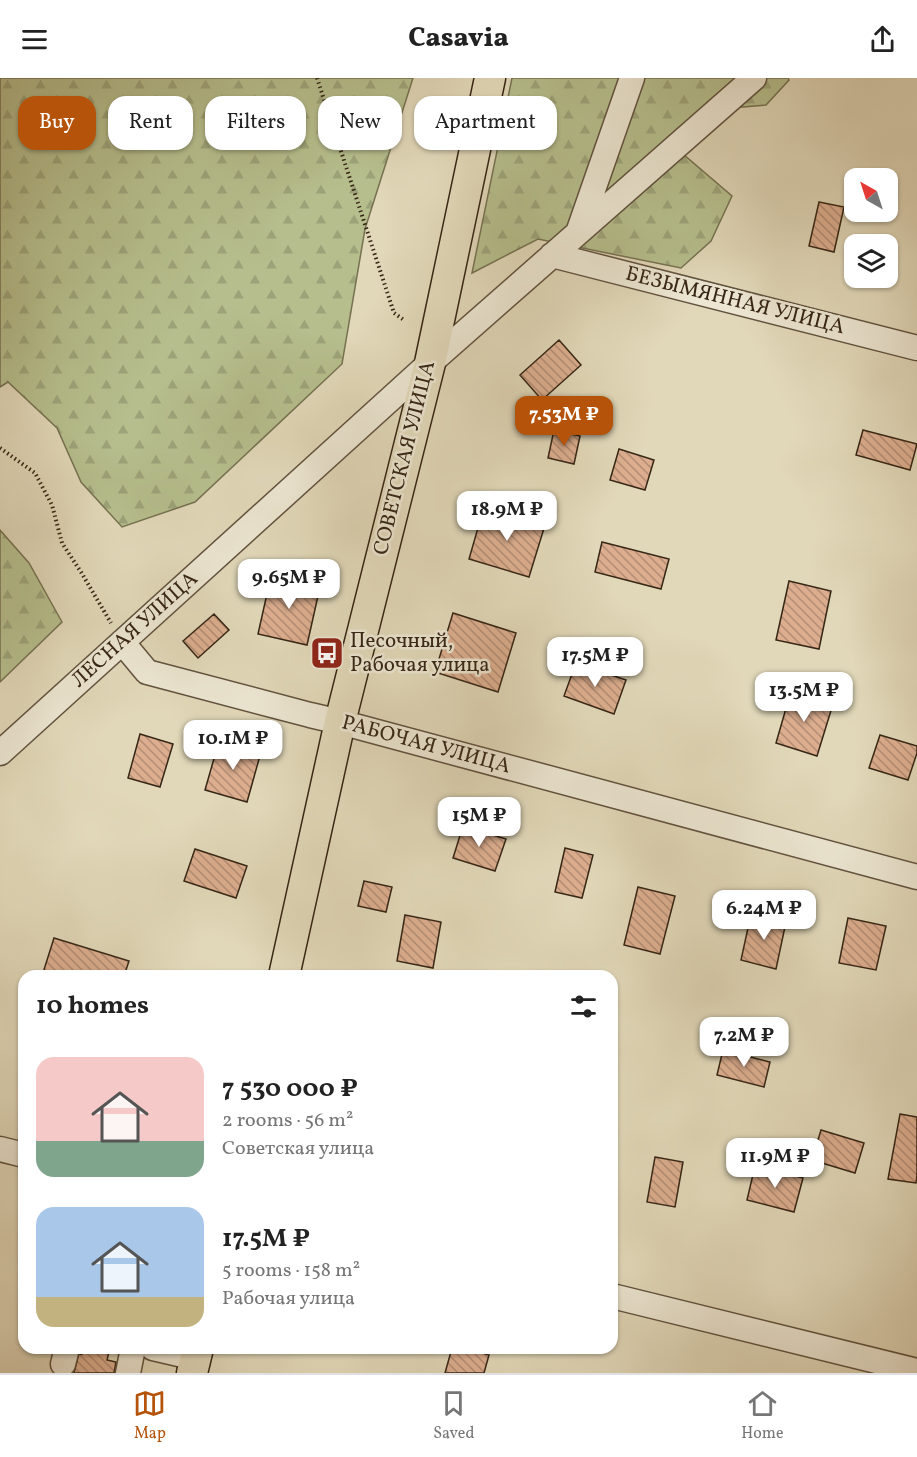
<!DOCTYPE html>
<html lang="en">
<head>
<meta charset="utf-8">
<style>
  :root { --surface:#fff; --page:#f2f2f2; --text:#222; --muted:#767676; --line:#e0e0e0; --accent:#b45309 }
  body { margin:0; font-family:Vollkorn,serif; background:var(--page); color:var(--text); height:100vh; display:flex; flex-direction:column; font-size:22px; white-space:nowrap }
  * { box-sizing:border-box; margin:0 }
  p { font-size:20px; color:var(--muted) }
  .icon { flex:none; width:33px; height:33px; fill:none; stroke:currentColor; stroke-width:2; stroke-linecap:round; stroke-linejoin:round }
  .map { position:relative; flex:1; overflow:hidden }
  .side { position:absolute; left:18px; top:892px; width:600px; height:384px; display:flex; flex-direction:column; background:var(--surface); border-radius:18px; box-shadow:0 2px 4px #0004 }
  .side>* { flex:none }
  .guide { position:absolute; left:18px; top:18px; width:600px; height:54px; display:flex; gap:12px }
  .needle { width:39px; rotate:321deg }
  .fabs { position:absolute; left:844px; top:90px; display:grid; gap:12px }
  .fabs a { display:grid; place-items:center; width:54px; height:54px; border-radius:12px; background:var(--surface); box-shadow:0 2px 4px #0004; font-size:30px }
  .price { position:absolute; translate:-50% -51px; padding:0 14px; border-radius:12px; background:#fff; color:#222; font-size:20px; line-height:39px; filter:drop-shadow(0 2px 3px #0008) }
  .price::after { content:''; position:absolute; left:50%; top:36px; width:18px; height:14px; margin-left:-9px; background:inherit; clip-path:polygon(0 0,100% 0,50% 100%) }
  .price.on { background:var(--accent); color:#fff }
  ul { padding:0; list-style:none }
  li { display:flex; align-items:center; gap:18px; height:150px; padding:0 18px }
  li span { display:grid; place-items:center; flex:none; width:168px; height:120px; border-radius:18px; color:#555 }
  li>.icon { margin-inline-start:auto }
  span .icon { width:72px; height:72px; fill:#fffc; stroke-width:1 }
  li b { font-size:26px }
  h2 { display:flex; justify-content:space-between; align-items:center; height:72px; padding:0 18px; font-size:26px }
  .pill { padding:0 21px; border-radius:18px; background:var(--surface); box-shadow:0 2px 4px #0004; font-size:21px; line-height:54px }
  .pill.on { background:var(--accent); color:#fff }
  header { display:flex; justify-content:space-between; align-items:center; height:78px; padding:0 18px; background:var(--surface); font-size:27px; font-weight:800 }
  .menu { display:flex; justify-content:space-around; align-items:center; height:84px; border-top:2px solid var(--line); background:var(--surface); font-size:16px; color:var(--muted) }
  .menu a { display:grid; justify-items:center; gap:3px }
  .menu .on { color:var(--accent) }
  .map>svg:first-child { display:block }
</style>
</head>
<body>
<header><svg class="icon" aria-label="menu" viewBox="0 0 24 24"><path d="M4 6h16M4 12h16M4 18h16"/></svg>Casavia<svg class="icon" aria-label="share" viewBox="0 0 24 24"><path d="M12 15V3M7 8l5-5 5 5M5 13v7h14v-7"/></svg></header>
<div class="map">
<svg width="917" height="1295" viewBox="0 0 917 1295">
  <defs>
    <pattern id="forest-firs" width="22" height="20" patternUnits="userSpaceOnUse" patternTransform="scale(1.5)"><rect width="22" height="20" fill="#b6be8d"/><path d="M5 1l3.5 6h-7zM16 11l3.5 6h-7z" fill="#9da379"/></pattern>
    <pattern id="building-back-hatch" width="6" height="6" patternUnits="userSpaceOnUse" patternTransform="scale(1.5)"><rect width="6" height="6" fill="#dcae8f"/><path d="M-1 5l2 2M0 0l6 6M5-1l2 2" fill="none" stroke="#b38d74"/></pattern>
  </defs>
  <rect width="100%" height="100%" fill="#e1d8b9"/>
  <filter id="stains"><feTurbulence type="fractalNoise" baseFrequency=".00333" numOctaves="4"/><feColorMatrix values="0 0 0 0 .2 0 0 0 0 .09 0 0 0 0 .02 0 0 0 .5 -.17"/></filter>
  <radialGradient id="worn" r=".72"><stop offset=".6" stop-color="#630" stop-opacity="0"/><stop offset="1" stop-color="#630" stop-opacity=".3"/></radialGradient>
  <!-- forest -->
  <path fill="url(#forest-firs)" stroke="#767251" stroke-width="1.5" d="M0,0H413L365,151L342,286L195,424L122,449L81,404L57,350L8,304L0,309Z
    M512,0H788L789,2L766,27L707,32L683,76L732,118L711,163L681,190L538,161L472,195Z
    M0,452L29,485L62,544L0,604Z"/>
  <!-- building -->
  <path fill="url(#building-back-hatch)" stroke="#362615" stroke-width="1.5" d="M819,124L844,129L834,174L809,168Z
    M559,262L581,287L542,322L520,297Z
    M554,352L580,358L574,386L548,380Z
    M863,352L917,366L910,392L856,377Z
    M619,371L654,382L645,412L610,402Z
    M484,429L545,447L529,499L469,481Z
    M602,464L669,481L661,511L595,494Z
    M271,498L320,509L307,567L258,556Z
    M789,503L831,513L819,571L776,562Z
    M453,535L516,555L498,614L435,594Z
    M214,536L229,552L198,580L183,563Z
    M576,585L626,602L614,636L564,618Z
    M791,613L833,626L817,678L776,665Z
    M140,656L173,666L160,709L128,700Z
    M880,657L917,668V675L908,702L869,690Z
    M219,663L261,674L247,724L205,712Z
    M463,748L506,761L495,793L453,780Z
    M565,770L593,777L582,820L555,814Z
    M195,771L247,788L236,820L184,803Z
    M364,803L392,809L386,834L358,828Z
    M638,809L675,818L660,876L624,867Z
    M751,836L786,844L776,891L741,882Z
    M405,837L441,844L433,890L397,883Z
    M848,840L886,848L876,892L839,885Z
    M54,860L129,883L124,898H42Z
    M723,972L770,984L764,1009L717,997Z
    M900,1036L917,1039V1097L916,1105L888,1101Z
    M821,1052L864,1065L855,1095L812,1082Z
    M655,1079L683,1084L675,1129L647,1124Z
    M755,1088L803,1100L794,1134L747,1122Z
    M83,1270H110L107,1282L116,1284L114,1295H74L79,1275L82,1276Z
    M452,1270H467L489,1277L484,1295H445Z"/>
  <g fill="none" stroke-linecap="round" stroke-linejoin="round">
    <defs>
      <path id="minor" d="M579,152L632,0
        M552,177L917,270
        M122,564L147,594L310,637L340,644L917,799
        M0,675L430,285L754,0
        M0,1071L24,1077
        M612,1218L917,1293
        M153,1270L196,1280
        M63,1286L67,1270
        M128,1295L133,1270"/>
      <path id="major" d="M284,898L340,644L430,285L490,0
        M192,1295L198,1270"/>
    </defs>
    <!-- minor casing -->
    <use href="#minor" stroke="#61523e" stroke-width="27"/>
    <!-- major casing -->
    <use href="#major" stroke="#362615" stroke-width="33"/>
    <!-- path -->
    <path stroke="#362615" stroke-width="4" stroke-dasharray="1.5 3" stroke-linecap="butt" d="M317,0L394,235L404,242
      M0,370L35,395L52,427L62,465L81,494L111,545"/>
    <!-- minor -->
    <use href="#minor" stroke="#ece6d2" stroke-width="24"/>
    <!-- major -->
    <use href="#major" stroke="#e1d8b9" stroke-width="30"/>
  </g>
  <!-- icons -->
  <defs>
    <symbol id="bus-square" viewBox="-11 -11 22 22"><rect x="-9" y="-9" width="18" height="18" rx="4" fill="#8f2418" stroke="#ece6d2"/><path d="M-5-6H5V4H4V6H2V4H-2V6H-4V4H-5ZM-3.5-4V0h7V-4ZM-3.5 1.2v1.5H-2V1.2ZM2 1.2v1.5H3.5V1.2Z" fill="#fff"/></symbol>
  </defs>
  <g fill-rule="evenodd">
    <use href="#bus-square" x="308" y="556" width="38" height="38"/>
  </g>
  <g text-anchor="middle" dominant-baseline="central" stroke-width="5" stroke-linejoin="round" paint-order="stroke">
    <!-- street labels -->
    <g font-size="21" fill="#362615" stroke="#ece6d2">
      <text transform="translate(735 223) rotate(14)">БЕЗЫМЯННАЯ УЛИЦА</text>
      <text transform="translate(405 380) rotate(-76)">СОВЕТСКАЯ УЛИЦА</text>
      <text transform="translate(135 552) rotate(-42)">ЛЕСНАЯ УЛИЦА</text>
      <text transform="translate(426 667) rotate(15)">РАБОЧАЯ УЛИЦА</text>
    </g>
    <!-- poi labels -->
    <g font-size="21" fill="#362615" stroke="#ece6d2" text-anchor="start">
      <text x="350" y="563">Песочный,<tspan x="350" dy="24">Рабочая улица</tspan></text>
    </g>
  </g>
  <rect width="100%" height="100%" filter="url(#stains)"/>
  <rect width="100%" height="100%" fill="url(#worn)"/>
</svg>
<div class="fabs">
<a><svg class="needle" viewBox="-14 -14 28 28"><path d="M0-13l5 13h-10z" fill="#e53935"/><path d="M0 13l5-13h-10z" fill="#767676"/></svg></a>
<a><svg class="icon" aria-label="layers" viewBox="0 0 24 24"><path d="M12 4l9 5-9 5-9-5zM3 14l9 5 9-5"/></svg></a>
</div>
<b class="price on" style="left:564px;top:369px">7.53M ₽</b>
<b class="price" style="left:507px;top:464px">18.9M ₽</b>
<b class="price" style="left:289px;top:532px">9.65M ₽</b>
<b class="price" style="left:595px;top:610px">17.5M ₽</b>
<b class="price" style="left:804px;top:645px">13.5M ₽</b>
<b class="price" style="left:233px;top:693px">10.1M ₽</b>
<b class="price" style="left:479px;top:770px">15M ₽</b>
<b class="price" style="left:764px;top:863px">6.24M ₽</b>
<b class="price" style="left:744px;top:990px">7.2M ₽</b>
<b class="price" style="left:775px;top:1111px">11.9M ₽</b>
<div class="guide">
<a class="pill on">Buy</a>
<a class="pill">Rent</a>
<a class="pill">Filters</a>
<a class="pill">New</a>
<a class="pill">Apartment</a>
</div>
<section class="side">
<h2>10 homes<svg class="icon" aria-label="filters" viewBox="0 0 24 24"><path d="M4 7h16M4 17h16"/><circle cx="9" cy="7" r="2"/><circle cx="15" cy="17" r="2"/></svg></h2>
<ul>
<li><span style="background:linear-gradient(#f6c9c9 70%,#7fa58c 0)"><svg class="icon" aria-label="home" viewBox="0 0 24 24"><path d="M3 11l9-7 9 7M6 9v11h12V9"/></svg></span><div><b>7 530 000 ₽</b><p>2 rooms · 56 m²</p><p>Советская улица</p></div></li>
<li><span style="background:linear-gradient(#a9c7e8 75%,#c2b280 0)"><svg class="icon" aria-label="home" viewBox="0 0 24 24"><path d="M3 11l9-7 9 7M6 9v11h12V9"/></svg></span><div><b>17.5M ₽</b><p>5 rooms · 158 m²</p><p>Рабочая улица</p></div></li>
</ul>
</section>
</div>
<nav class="menu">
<a class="on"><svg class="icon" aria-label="map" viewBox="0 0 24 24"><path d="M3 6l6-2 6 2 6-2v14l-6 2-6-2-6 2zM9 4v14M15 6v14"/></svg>Map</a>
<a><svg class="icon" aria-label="saved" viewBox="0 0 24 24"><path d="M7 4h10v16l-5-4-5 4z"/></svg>Saved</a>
<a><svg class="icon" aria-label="home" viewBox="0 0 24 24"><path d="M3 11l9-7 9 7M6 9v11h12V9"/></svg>Home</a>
</nav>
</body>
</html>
